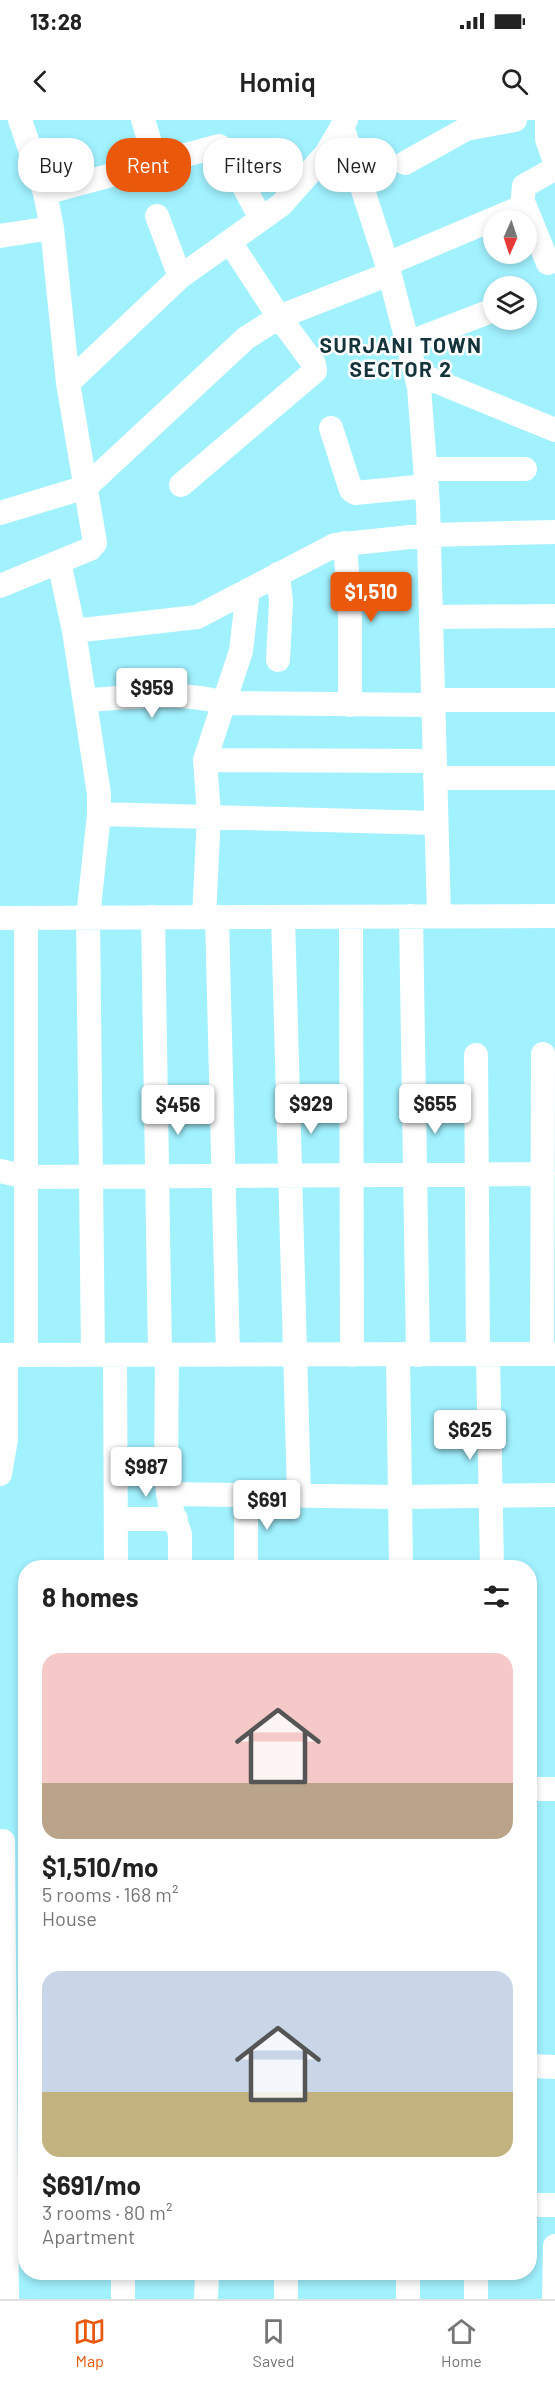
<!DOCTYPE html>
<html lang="en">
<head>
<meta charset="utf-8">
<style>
  :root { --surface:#fff; --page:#f6f6f6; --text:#222; --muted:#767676; --line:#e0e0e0; --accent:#ea580c }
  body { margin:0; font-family:Barlow,sans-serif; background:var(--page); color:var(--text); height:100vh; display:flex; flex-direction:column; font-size:22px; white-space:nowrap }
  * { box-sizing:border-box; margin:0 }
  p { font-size:20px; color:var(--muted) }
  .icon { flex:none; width:33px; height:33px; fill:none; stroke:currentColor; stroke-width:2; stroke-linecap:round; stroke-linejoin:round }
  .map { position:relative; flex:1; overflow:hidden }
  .details { position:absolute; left:18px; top:1440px; width:519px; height:720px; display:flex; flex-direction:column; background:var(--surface); border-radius:24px; box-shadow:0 3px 9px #0003 }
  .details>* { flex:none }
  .banner { position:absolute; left:18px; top:18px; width:519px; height:54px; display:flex; gap:12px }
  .needle { width:39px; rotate:183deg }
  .controls { position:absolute; left:483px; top:90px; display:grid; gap:12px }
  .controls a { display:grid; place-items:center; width:54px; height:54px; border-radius:50%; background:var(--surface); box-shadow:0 3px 9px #0003; font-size:30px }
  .price { position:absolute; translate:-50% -51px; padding:0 14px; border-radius:6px; background:#fff; color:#222; font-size:20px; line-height:39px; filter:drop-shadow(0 2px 3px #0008) }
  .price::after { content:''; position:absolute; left:50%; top:36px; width:18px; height:14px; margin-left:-9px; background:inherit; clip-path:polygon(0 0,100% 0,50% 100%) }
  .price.on { background:var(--accent); color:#fff }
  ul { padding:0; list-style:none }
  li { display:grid; align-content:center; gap:12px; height:318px; padding:0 24px }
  li span { display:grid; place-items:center; height:186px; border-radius:18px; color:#555 }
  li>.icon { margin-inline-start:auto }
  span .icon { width:108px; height:108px; fill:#fffc; stroke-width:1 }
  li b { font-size:26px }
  h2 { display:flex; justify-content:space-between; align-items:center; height:72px; padding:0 24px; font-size:26px }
  .tag { padding:0 21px; border-radius:24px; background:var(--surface); box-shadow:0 3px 9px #0003; font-size:21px; line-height:54px }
  .tag.on { background:var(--accent); color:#fff }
  .status { display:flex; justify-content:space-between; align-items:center; height:42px; padding:0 30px; background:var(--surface); direction:ltr }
  .status svg { height:16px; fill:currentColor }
  header { display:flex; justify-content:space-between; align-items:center; height:78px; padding:0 24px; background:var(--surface); font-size:27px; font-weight:600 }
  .tab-bar { display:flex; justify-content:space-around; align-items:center; height:84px; border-top:2px solid var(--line); background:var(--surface); font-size:16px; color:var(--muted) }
  .tab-bar a { display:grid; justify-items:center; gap:3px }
  .tab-bar .on { color:var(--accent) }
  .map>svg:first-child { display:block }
</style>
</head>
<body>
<div class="status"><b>13:28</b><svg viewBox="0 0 49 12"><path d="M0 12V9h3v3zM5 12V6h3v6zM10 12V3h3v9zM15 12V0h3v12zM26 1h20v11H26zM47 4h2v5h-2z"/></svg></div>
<header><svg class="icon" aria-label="back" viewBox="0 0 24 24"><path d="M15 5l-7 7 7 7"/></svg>Homiq<svg class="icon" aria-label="search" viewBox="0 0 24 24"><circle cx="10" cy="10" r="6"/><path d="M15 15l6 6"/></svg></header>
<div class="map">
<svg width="555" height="2179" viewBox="0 0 555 2179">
  <rect width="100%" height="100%" fill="#a1f1fe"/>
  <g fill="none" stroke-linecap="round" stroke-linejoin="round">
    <!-- minor -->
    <path stroke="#fff" stroke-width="24" d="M143,0L156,42
      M547,0V19L555,42
      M343,9L387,144L419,267L428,385L439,796
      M405,43L466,9L515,0
      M45,73L219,26L224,29L261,99
      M524,84L548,143
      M157,96L180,157
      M0,116L52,108
      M387,144L522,87L524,66L554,49L555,45
      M408,223L491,191
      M416,253L555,310
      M68,263L180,157L281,85L326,34L346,0
      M331,308L351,370L355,373L427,366
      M426,349H525
      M181,365L315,251L314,244L279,197L230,122
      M0,393L86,367L246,218L279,197L389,154
      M345,423L350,495V585
      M59,442L74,511L99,674V694L88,797L93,1235
      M0,466L90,429L95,423L68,263L52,108L45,73L20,0
      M431,497L555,496
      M74,511L197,497L335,425L429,415L555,412
      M278,540L281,482L278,454
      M85,580C130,578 181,570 224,583L433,585
      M433,580H555
      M205,640L435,641
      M435,658H555
      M99,694L436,703
      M411,796L418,1235
      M153,797L160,1235
      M204,797L209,695L205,640L241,531L248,470
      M217,797L228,1235
      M283,797L299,1375
      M351,797L352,1235
      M0,798L555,796
      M26,798V1235
      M476,935L478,1235
      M0,1051L26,1057L543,1054
      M488,1234L492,1448
      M542,1234L543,934
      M0,1235L555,1234
      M115,1235L116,1448
      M167,1235L166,1358L170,1385L180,1414V1448
      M398,1235L401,1448
      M0,1354L6,1319V1235
      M168,1374L400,1377L555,1375
      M246,1374V1448
      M116,1399H176
      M530,1669H555
      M3,1721L7,2179
      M530,1946L555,1947
      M530,2085H555
      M286,2152V2179
      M408,2152V2179
      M123,2179V2152
      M206,2179L207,2152
      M476,2179V2152
      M554,2179L555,2126"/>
  </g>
  <g text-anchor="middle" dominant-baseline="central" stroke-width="5" stroke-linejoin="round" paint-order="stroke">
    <!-- district labels -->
    <g font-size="21" font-weight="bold" letter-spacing="1.5" fill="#13343a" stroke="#fff">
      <text x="401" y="224">SURJANI TOWN<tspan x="401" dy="24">SECTOR 2</tspan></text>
    </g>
  </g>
</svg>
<div class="controls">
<a><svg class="needle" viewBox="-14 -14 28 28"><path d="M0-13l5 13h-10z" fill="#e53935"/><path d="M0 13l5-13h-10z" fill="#767676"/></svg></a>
<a><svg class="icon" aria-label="layers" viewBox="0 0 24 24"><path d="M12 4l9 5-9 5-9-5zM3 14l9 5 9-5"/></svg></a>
</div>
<b class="price on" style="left:371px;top:503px">$1,510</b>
<b class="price" style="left:152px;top:599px">$959</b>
<b class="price" style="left:311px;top:1015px">$929</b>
<b class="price" style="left:435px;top:1015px">$655</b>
<b class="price" style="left:178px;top:1016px">$456</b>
<b class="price" style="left:470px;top:1341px">$625</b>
<b class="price" style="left:146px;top:1378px">$987</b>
<b class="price" style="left:267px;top:1411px">$691</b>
<div class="banner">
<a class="tag">Buy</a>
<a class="tag on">Rent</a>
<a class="tag">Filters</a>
<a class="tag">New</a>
</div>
<section class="details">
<h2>8 homes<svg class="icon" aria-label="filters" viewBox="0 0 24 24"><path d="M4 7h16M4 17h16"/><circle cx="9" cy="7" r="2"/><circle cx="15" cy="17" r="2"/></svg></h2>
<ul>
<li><span style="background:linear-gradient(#f6c9c9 70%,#b9a48a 0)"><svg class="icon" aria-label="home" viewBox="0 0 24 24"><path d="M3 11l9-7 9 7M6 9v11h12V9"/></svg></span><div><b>$1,510/mo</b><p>5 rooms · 168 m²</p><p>House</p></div></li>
<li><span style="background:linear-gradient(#c9d6e8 65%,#c2b280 0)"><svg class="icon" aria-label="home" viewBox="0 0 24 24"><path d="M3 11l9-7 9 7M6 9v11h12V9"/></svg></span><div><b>$691/mo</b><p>3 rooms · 80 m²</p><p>Apartment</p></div></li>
</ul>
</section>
</div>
<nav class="tab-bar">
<a class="on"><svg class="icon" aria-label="map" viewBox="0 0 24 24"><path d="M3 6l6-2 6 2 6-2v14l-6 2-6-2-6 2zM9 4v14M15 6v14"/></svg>Map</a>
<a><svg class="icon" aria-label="saved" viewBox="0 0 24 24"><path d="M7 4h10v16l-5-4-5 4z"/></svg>Saved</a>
<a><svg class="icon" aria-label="home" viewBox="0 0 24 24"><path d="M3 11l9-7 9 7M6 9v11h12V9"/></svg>Home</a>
</nav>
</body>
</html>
